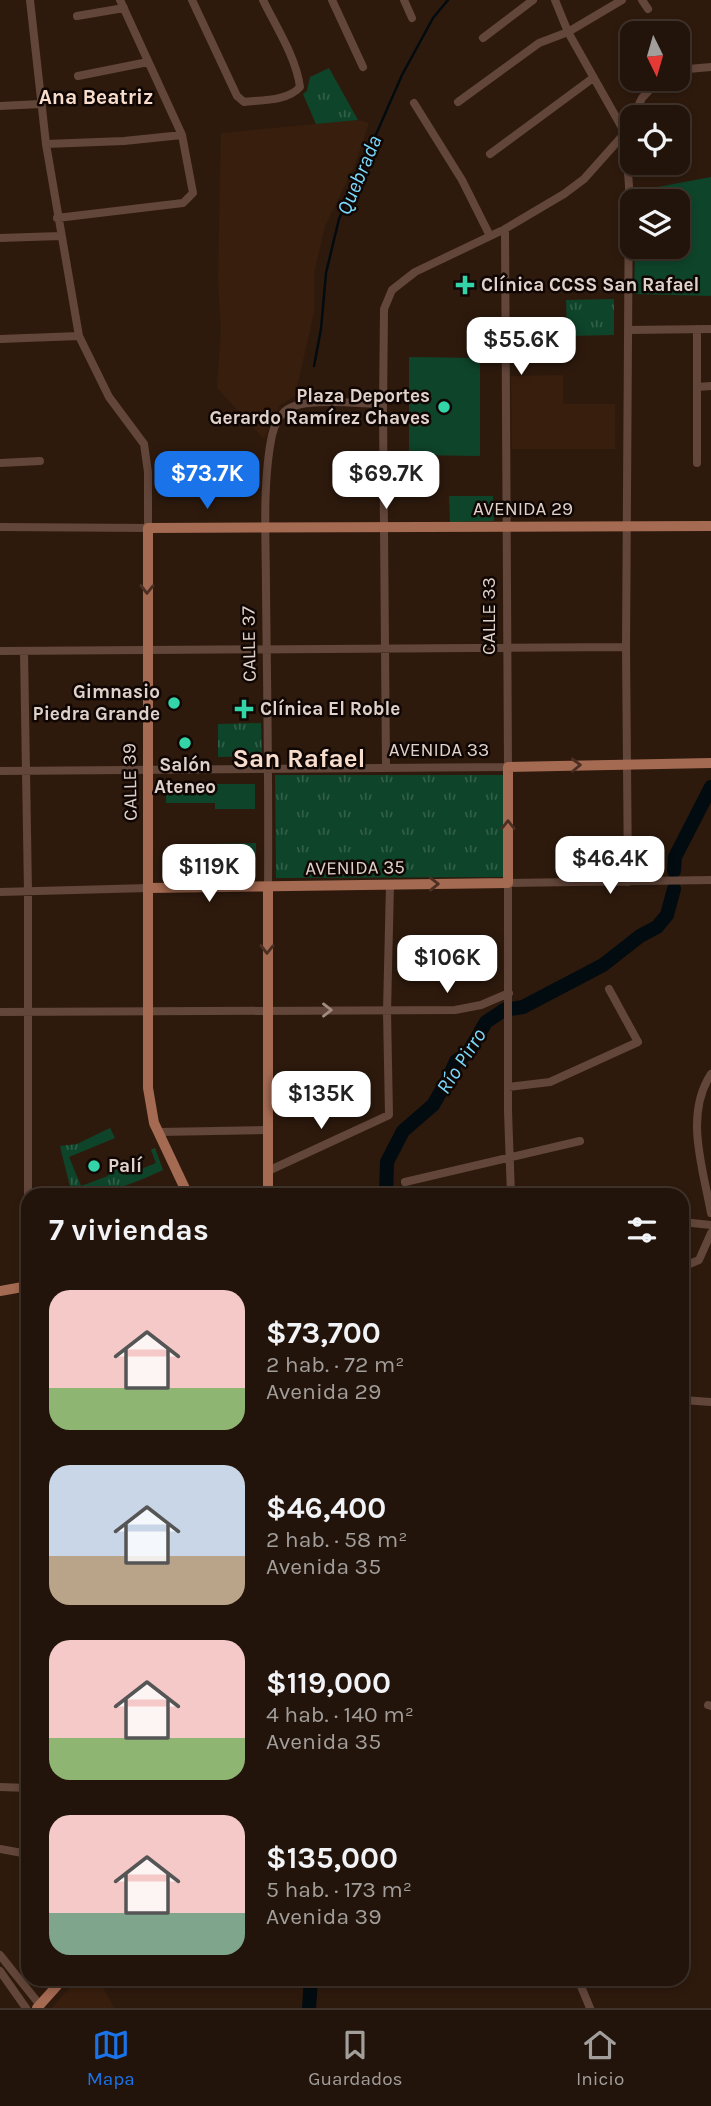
<!DOCTYPE html>
<html lang="es">
<head>
<meta charset="utf-8">
<style>
  :root { --surface:#22140a; --page:#2a1d13; --text:#f1f3f6; --muted:#a29e9c; --line:#3f332b; --accent:#1a73e8 }
  body { margin:0; font-family:Karla,sans-serif; background:var(--page); color:var(--text); height:100vh; display:flex; flex-direction:column; font-size:26px; white-space:nowrap }
  * { box-sizing:border-box; margin:0 }
  p { font-size:23px; color:var(--muted) }
  .icon { flex:none; width:38px; height:38px; fill:none; stroke:currentColor; stroke-width:2; stroke-linecap:round; stroke-linejoin:round }
  .map { position:relative; flex:1; overflow:hidden }
  .panel { position:absolute; left:21px; top:1188px; width:668px; height:798px; display:flex; flex-direction:column; background:var(--surface); border-radius:21px; box-shadow:0 4px 10px #0003,0 0 0 2px var(--line) }
  .panel>* { flex:none }
  .needle { width:46px; rotate:175deg }
  .tools { position:absolute; left:620px; top:21px; display:grid; gap:14px }
  .tools a { display:grid; place-items:center; width:70px; height:70px; border-radius:14px; background:var(--surface); box-shadow:0 4px 10px #0003,0 0 0 2px var(--line); font-size:35px }
  .price { position:absolute; translate:-50% -60px; padding:0 16px; border-radius:14px; background:#fff; color:#222; font-size:23px; line-height:46px; filter:drop-shadow(0 2px 4px #0008) }
  .price::after { content:''; position:absolute; left:50%; top:42px; width:21px; height:16px; margin-left:-10px; background:inherit; clip-path:polygon(0 0,100% 0,50% 100%) }
  .price.selected { background:var(--accent); color:#fff }
  ul { padding:0; list-style:none }
  li { display:flex; align-items:center; gap:21px; height:175px; padding:0 28px }
  li span { display:grid; place-items:center; flex:none; width:196px; height:140px; border-radius:21px; color:#555 }
  li>.icon { margin-inline-start:auto }
  span .icon { width:84px; height:84px; fill:#fffc; stroke-width:1 }
  li b { font-size:30px }
  h2 { display:flex; justify-content:space-between; align-items:center; height:84px; padding:0 28px; font-size:30px }
  .menu { display:flex; justify-content:space-around; align-items:center; height:98px; border-top:2px solid var(--line); background:var(--surface); font-size:19px; color:var(--muted) }
  .menu a { display:grid; justify-items:center; gap:4px }
  .menu .selected { color:var(--accent) }
  .map>svg:first-child { display:block }
</style>
</head>
<body>
<div class="map">
<svg width="711" height="2008" viewBox="0 0 711 2008">
  <defs>
    <pattern id="grass-tufts" width="24" height="20" patternUnits="userSpaceOnUse" patternTransform="scale(1.75)"><rect width="24" height="20" fill="#0e442a"/><path d="M3 7l-1-3M5 7V3M7 7l1-3M15 17l-1-3M17 17v-4M19 17l1-3" fill="none" stroke="#315e48"/></pattern>
  </defs>
  <rect width="100%" height="100%" fill="#2e1a0d"/>
  <!-- built -->
  <path fill="#381e0d" d="M358,120L369,123L354,167L325,226L314,273V312L295,396L280,405L264,439L217,388L221,332L218,279L221,133Z
    M563,375V404H615V449H512L511,376Z
    M77,1979H99L114,2008H52Z"/>
  <!-- grass -->
  <path fill="url(#grass-tufts)" d="M329,68L358,120L316,124L303,94L307,91L310,77Z
    M614,299V335L567,336L566,300Z
    M261,723L262,756L218,757V724Z
    M275,775H503L504,877L276,878Z
    M110,1128L115,1138L69,1157L81,1186L108,1176V1173L123,1166L126,1175L156,1163L151,1150L155,1148L163,1170C133,1184 105,1195 72,1195L60,1146L77,1144Z"/>
  <!-- garden -->
  <path fill="#0e442a" d="M711,177V296L634,294L635,247H677V201H635L636,191Z
    M409,357L480,358V456L409,455Z
    M449,496H493L494,521L450,522Z
    M166,784H255V809H215V803H166Z
    M256,843V869L167,870V850L208,849L209,844Z"/>
  <g fill="none" stroke-linecap="round" stroke-linejoin="round">
    <!-- stream -->
    <path stroke="#020b0f" stroke-width="2.5" d="M314,366L321,329L326,273L339,219L402,75L433,18L448,0"/>
    <!-- river -->
    <path stroke="#020b0f" stroke-width="14" d="M674,871L675,857L711,787
      M386,1195L387,1162L403,1131L433,1105L447,1081L456,1061L468,1053L486,1022L504,1010L523,1007L603,965L640,936L657,927L667,915L674,889
      M309,2008L311,1979"/>
    <!-- minor -->
    <path stroke="#63463a" stroke-width="8" d="M192,0L237,96L244,102C262,100 288,101 300,87C296,57 276,27 263,0
      M332,0L363,67
      M404,0L412,18
      M555,0L568,32L625,133L629,186L626,647L628,882
      M642,0L648,9
      M77,16L124,8
      M483,38L533,0
      M677,70L711,67
      M78,76L148,62
      M458,102L539,43L568,32L622,0
      M414,103L462,180L490,236
      M0,106L41,104
      M46,144L124,141L182,135
      M490,154L593,78
      M57,218L183,203L193,193L182,135L120,0
      M0,238L60,236
      M697,329V463
      M628,330L711,329
      M0,339L79,336
      M697,387L711,386
      M0,463L40,461
      M0,527L148,528V472L144,444L109,397L79,336L46,144L30,0
      M0,651L626,647
      M24,651L28,891V1195
      M386,768L383,409L384,309L392,290L415,272L505,229L564,194L584,179L625,133L642,98L660,79
      M0,771L508,767L505,229
      M268,887C269,788 267,689 266,589C266,539 262,484 272,435C274,427 278,418 284,412C300,396 359,404 383,404
      M0,892L149,888
      M0,1012L455,1010L481,1005L509,993
      M711,1074C684,1115 703,1168 711,1213
      M508,1087L550,1082L638,1042L609,989
      M159,1132L267,1130
      M268,1171L389,1115L387,1011L390,885
      M405,1182L580,1141
      M511,1195L508,1111V883L711,880
      M682,1222L711,1225
      M682,1267L699,1260L711,1233
      M682,1400L711,1402
      M708,1705L711,1706
      M0,1787L28,1788
      M0,1849L28,1854
      M0,1955L40,2005
      M0,1971L26,2008
      M578,1979L590,2008"/>
    <!-- major -->
    <path stroke="#a56a52" stroke-width="10" d="M149,888L508,883V767L711,763
      M188,1195L154,1123L148,1088V528L711,526
      M268,1195V887
      M0,1291L28,1286
      M37,2008L63,1979"/>
  </g>
  <!-- one-way arrows -->
  <defs><path id="oneway-chevron" d="M-2-3.5L2.5 0L-2 3.5" fill="none" stroke-width="1.6" stroke-linecap="round" stroke-linejoin="round" transform="scale(1.75)"/></defs>
  <g stroke="#4c2f23">
    <use href="#oneway-chevron" transform="translate(147 589) rotate(91)"/>
    <use href="#oneway-chevron" transform="translate(576 765) rotate(-2)"/>
    <use href="#oneway-chevron" transform="translate(508 825) rotate(-90)"/>
    <use href="#oneway-chevron" transform="translate(434 884) rotate(-1)"/>
    <use href="#oneway-chevron" transform="translate(267 949) rotate(91)"/>
  </g>
  <use stroke="#a28c82" href="#oneway-chevron" transform="translate(327 1010)"/>
  <!-- markers -->
  <g fill="#33d4a8" stroke="#100704" stroke-width="2.5">
    <path d="M461.5 274.5h7v7h7v7h-7v7h-7v-7h-7v-7h7z"/>
    <circle cx="444" cy="407" r="7"/>
    <circle cx="174" cy="703" r="7"/>
    <path d="M240.5 698.5h7v7h7v7h-7v7h-7v-7h-7v-7h7z"/>
    <circle cx="185" cy="743" r="7"/>
    <circle cx="94" cy="1166" r="7"/>
  </g>
  <g text-anchor="middle" dominant-baseline="central" stroke-width="5" stroke-linejoin="round" paint-order="stroke">
    <!-- poi labels -->
    <g font-size="19" font-weight="bold" fill="#e0d2ca" stroke="#100704" text-anchor="start">
      <text x="481" y="285">Clínica CCSS San Rafael</text>
      <text x="430" y="396" text-anchor="end">Plaza Deportes<tspan x="430" dy="22">Gerardo Ramírez Chaves</tspan></text>
      <text x="160" y="692" text-anchor="end">Gimnasio<tspan x="160" dy="22">Piedra Grande</tspan></text>
      <text x="260" y="709">Clínica El Roble</text>
      <text x="185" y="765" text-anchor="middle">Salón<tspan x="185" dy="22">Ateneo</tspan></text>
      <text x="108" y="1166">Palí</text>
    </g>
    <!-- street labels -->
    <g font-size="19" fill="#e0d2ca" stroke="#100704">
      <text x="523" y="509">AVENIDA 29</text>
      <text transform="translate(489 616) rotate(-90)">CALLE 33</text>
      <text transform="translate(249 644) rotate(-91)">CALLE 37</text>
      <text x="439" y="750">AVENIDA 33</text>
      <text transform="translate(130 782) rotate(-91)">CALLE 39</text>
      <text transform="translate(355 868) rotate(-1)">AVENIDA 35</text>
    </g>
    <!-- neighbourhood labels -->
    <g font-size="21" font-weight="bold" fill="#f9ddcc" stroke="#100704">
      <text x="96" y="97">Ana Beatriz</text>
    </g>
    <!-- water labels -->
    <g font-size="21" font-style="italic" fill="#79d9fc" stroke="#100704">
      <text transform="translate(359 175) rotate(-67)">Quebrada</text>
      <text transform="translate(461 1061) rotate(-57)">Río Pirro</text>
    </g>
    <!-- district labels -->
    <g font-size="26" font-weight="bold" fill="#f9ddcc" stroke="#100704">
      <text x="299" y="758">San Rafael</text>
    </g>
  </g>
</svg>
<div class="tools">
<a><svg class="needle" viewBox="-14 -14 28 28"><path d="M0-13l5 13h-10z" fill="#e53935"/><path d="M0 13l5-13h-10z" fill="#a29e9c"/></svg></a>
<a><svg class="icon" aria-label="locate" viewBox="0 0 24 24"><circle cx="12" cy="12" r="6"/><path d="M12 2v4M12 18v4M2 12h4M18 12h4"/></svg></a>
<a><svg class="icon" aria-label="layers" viewBox="0 0 24 24"><path d="M12 4l9 5-9 5-9-5zM3 14l9 5 9-5"/></svg></a>
</div>
<b class="price" style="left:521px;top:377px">$55.6K</b>
<b class="price selected" style="left:207px;top:511px">$73.7K</b>
<b class="price" style="left:386px;top:511px">$69.7K</b>
<b class="price" style="left:610px;top:896px">$46.4K</b>
<b class="price" style="left:209px;top:904px">$119K</b>
<b class="price" style="left:447px;top:995px">$106K</b>
<b class="price" style="left:321px;top:1131px">$135K</b>
<section class="panel">
<h2>7 viviendas<svg class="icon" aria-label="filters" viewBox="0 0 24 24"><path d="M4 7h16M4 17h16"/><circle cx="9" cy="7" r="2"/><circle cx="15" cy="17" r="2"/></svg></h2>
<ul>
<li><span style="background:linear-gradient(#f6c9c9 70%,#8fb573 0)"><svg class="icon" aria-label="home" viewBox="0 0 24 24"><path d="M3 11l9-7 9 7M6 9v11h12V9"/></svg></span><div><b>$73,700</b><p>2 hab. · 72 m²</p><p>Avenida 29</p></div></li>
<li><span style="background:linear-gradient(#c9d6e8 65%,#b9a48a 0)"><svg class="icon" aria-label="home" viewBox="0 0 24 24"><path d="M3 11l9-7 9 7M6 9v11h12V9"/></svg></span><div><b>$46,400</b><p>2 hab. · 58 m²</p><p>Avenida 35</p></div></li>
<li><span style="background:linear-gradient(#f6c9c9 70%,#8fb573 0)"><svg class="icon" aria-label="home" viewBox="0 0 24 24"><path d="M3 11l9-7 9 7M6 9v11h12V9"/></svg></span><div><b>$119,000</b><p>4 hab. · 140 m²</p><p>Avenida 35</p></div></li>
<li><span style="background:linear-gradient(#f6c9c9 70%,#7fa58c 0)"><svg class="icon" aria-label="home" viewBox="0 0 24 24"><path d="M3 11l9-7 9 7M6 9v11h12V9"/></svg></span><div><b>$135,000</b><p>5 hab. · 173 m²</p><p>Avenida 39</p></div></li>
</ul>
</section>
</div>
<nav class="menu">
<a class="selected"><svg class="icon" aria-label="map" viewBox="0 0 24 24"><path d="M3 6l6-2 6 2 6-2v14l-6 2-6-2-6 2zM9 4v14M15 6v14"/></svg>Mapa</a>
<a><svg class="icon" aria-label="saved" viewBox="0 0 24 24"><path d="M7 4h10v16l-5-4-5 4z"/></svg>Guardados</a>
<a><svg class="icon" aria-label="home" viewBox="0 0 24 24"><path d="M3 11l9-7 9 7M6 9v11h12V9"/></svg>Inicio</a>
</nav>
</body>
</html>
